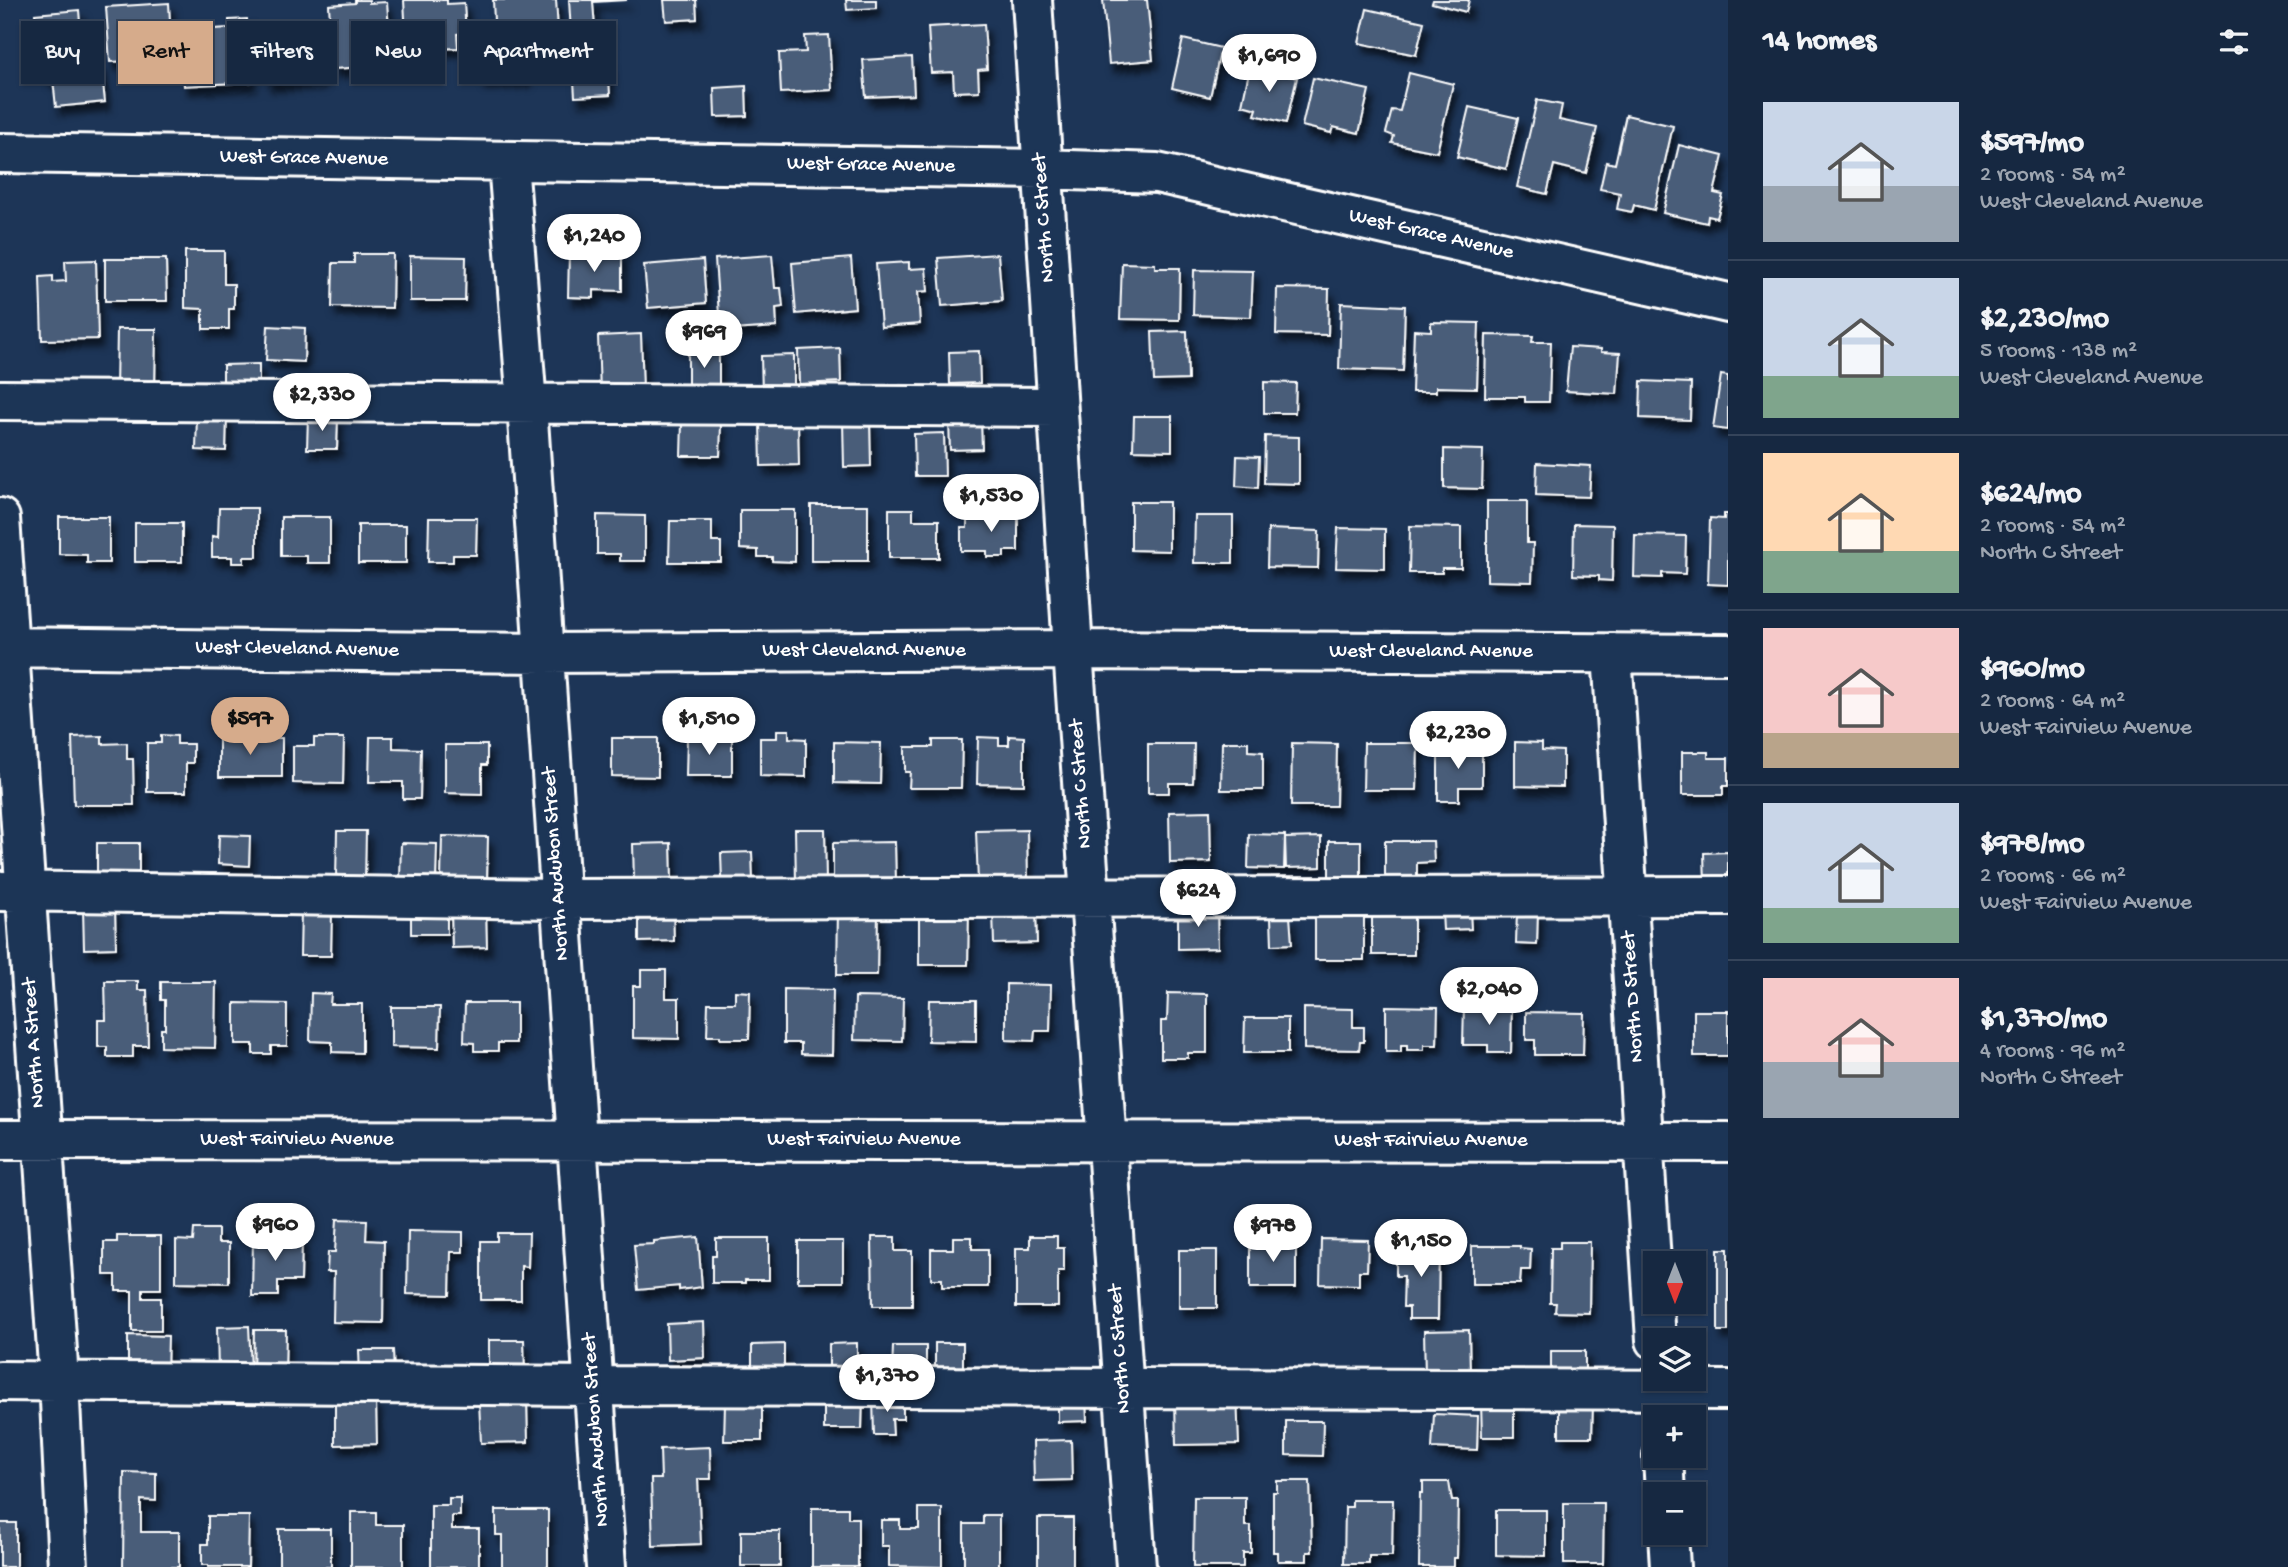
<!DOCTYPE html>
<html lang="en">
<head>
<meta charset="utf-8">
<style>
  :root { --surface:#162841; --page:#23344c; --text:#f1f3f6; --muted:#9ea6b1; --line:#35445a; --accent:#d6ab8b }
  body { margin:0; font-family:"Gochi Hand",sans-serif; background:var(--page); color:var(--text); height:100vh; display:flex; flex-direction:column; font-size:26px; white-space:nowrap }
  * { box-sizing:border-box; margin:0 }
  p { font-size:23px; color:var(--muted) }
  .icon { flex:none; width:38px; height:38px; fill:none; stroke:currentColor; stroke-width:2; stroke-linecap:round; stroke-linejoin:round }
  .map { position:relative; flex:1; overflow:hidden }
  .details { display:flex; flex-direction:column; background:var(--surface); width:560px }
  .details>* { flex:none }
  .hud { position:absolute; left:21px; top:21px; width:665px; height:63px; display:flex; gap:14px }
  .needle { width:46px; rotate:180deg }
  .controls { position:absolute; left:1643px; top:1251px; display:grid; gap:14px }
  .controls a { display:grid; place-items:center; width:63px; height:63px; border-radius:0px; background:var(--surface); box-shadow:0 2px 5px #0004,0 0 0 2px var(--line); font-size:35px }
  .price { position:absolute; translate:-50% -60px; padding:0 16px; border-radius:24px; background:#fff; color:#222; font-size:23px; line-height:46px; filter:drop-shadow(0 2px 4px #0008) }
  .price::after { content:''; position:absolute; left:50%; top:42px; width:21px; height:16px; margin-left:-10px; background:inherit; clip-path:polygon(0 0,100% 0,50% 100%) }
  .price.current { background:var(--accent); color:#111 }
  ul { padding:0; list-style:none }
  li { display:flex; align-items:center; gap:21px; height:175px; padding:0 35px }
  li+li { border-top:2px solid var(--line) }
  li span { display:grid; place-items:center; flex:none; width:196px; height:140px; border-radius:0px; color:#555 }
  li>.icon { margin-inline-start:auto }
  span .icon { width:84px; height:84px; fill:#fffc; stroke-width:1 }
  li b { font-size:30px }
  h2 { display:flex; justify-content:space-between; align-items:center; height:84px; padding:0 35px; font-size:30px }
  .tag { padding:0 24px; border-radius:0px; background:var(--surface); box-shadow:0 2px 5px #0004,0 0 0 2px var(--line); font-size:24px; line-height:63px }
  .tag.current { background:var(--accent); color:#111 }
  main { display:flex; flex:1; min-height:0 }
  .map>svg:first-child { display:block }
</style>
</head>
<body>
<main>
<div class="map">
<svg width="1728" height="1567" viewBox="0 0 1728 1567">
  <defs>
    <filter id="shadow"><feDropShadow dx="4.5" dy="8" stdDeviation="3.5" flood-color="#0009"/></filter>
  </defs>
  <rect width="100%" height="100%" fill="#1d3557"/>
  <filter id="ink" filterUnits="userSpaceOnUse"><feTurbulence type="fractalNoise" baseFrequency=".0143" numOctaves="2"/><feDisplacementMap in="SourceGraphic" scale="14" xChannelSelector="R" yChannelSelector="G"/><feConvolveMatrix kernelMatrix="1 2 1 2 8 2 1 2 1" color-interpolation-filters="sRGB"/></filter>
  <g filter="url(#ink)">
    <!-- building -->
    <path fill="#4a5d79" stroke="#fff" stroke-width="2" filter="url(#shadow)" d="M355,0H369V3L387,2L390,44L380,45L382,66L333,69L329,5L355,3Z
      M404,0H447V4L464,3L466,33L457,34L458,48L437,49V35L406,37Z
      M493,0H556L560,60L526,62V78L481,81L479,43L495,42Z
      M569,0H627L593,2L595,28H606L610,95L575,97Z
      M664,0H696L697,19L666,21Z
      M846,0H876V8L847,10Z
      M1103,0H1147L1153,60L1109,64Z
      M1433,0H1469L1466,12L1432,3Z
      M169,3L172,59L110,62L106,7Z
      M1367,9L1424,22L1416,55L1359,43Z
      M79,10L80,23L90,22L94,66L101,65L105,102L56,107L53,79H47L46,69H40L35,14Z
      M247,19L251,82L184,86L181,41L199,40L198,30L229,28V20Z
      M984,24L987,69L978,70L979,91L954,92L953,72L931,73L928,27Z
      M294,33V42L318,41L321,80L267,83L264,35Z
      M829,35L832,90L781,93L779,53L806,52L805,36Z
      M1183,39L1221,48L1210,97L1172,88Z
      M912,57L914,95L866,97L863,60Z
      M1250,67L1297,78L1286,123L1255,115L1257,109L1242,105Z
      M1409,73L1453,84L1437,152L1392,143L1394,136L1386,133L1392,110L1400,111Z
      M1313,78L1369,90L1359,133L1333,127L1331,133L1302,126Z
      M746,86L747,116L715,117L714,88Z
      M1537,100L1562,105L1559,120L1597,128L1586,173L1554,165L1547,194L1517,187Z
      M1469,107L1518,118L1506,169L1457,157Z
      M1626,115L1673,126L1654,210L1634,205L1632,212L1617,209L1620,193L1600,189L1606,162L1615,164Z
      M1679,145L1723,156L1714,193L1723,195L1717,218L1708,216L1707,223L1663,213Z
      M185,251H224V284H234V309H229V329H203V309L185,308Z
      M569,253L622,254V291L594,290V298L568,297Z
      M354,254H393L392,308L332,307L333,263H354Z
      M998,254L1002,301L942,306L938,258Z
      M772,255L775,288H781L783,307L776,308L777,327L731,330L730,314L719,315L715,259Z
      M410,256L466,257L465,301H410Z
      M851,258L855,308L796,314L792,263Z
      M105,259H166L167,301H105Z
      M96,260L98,339L42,340L40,277L53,276V282L66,281L65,261Z
      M703,260L706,303L648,308L644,265Z
      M909,262V269L926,268L928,291L918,292L920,324L881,327L876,264Z
      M1122,263L1155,264V268H1180L1179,320L1120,319Z
      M1194,270L1253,271L1251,317L1193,315Z
      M1277,288L1329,289L1328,335L1276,334Z
      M1341,303L1405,306L1403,371L1339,369Z
      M1431,322L1479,323L1477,388L1436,387V392H1412L1414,330L1431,331Z
      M268,326L305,328L304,362L266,360Z
      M117,329H156L155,392L116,391Z
      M1187,331L1188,380L1154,381L1152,332Z
      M641,334L643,389L600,392L598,336Z
      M1486,335L1533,336L1532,342H1551L1549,402H1525V397H1485Z
      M1570,347L1601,349V352L1620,353L1617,394L1566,391Z
      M840,348L841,382L799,384L798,350Z
      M688,351H719V390H688Z
      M979,351L980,383L950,384L949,352Z
      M794,355V392L762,393L761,356Z
      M259,364V391H223V365Z
      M1721,375L1728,376V430L1713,428Z
      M1641,381L1691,383L1690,420L1640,418Z
      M1264,382L1296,383L1295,413H1264Z
      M197,414L227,415L226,451L196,450Z
      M308,416L338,417L337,449H307Z
      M1134,416H1172V451L1133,450Z
      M870,420L871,466L844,467L843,421Z
      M949,421H981L982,449L950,450Z
      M682,422L721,423L720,456H681Z
      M798,422L799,465L761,466L760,423Z
      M944,433L945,476H915L914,434Z
      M1265,436L1299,437V484L1264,483Z
      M1444,449L1483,450L1482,489L1444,488Z
      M1237,456L1259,457L1258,488L1236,486Z
      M1537,463L1591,466L1589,497L1536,495Z
      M1487,501H1527V543H1533L1532,582L1487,581Z
      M1131,502H1169V551L1131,550Z
      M811,505H868V561H811Z
      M219,508H257V557H244V563H232V557H212V536L218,537Z
      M889,509H913V520H939V558H889Z
      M740,510H795V562L772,561V557H758V550L740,549Z
      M967,514H1018V551H1004V557H987V551H961V528H967Z
      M1724,514H1728V585L1708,584L1710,518L1724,519Z
      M597,515L645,516V561H620V554H597Z
      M1195,516H1233V563H1194Z
      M59,517H109V563H87V555L59,554Z
      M281,517H330V563H307V556H281Z
      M429,518H477L476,555H453V562H428Z
      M670,521H712V542H721V562H669Z
      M135,523H182V562H135Z
      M1574,524L1613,525L1612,581L1599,580V576L1573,575Z
      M358,525H406V563H358Z
      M1410,526L1461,527V568H1442V573H1409Z
      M1338,528L1385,529V569L1336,568Z
      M1268,529L1319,531L1318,568L1267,567Z
      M1635,535L1686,536L1685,574L1662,573V578L1634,577Z
      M777,730H789V738L806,739V777L760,776V738H777Z
      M161,735L177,736V744H193V763H186V792H147V743H161Z
      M102,736V744L127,743V759H133L134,805H74L72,737Z
      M1009,736L1024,737V785L977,784L978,737L999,738V745H1009Z
      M219,737L282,738V777H219Z
      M370,737H393V748L421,749L420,799H403V782H369Z
      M687,737L732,738V776H686Z
      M314,738H344L343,784L293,783V746H314Z
      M612,738H658V777L612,776Z
      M933,740H962L961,788H909L910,772H905V747H933Z
      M834,742L881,743L880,784L834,783Z
      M1222,742H1248V751L1263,752V790H1221Z
      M1515,742L1542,743V750L1563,751V787L1515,786Z
      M1292,743L1337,744L1336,806H1291Z
      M1364,743H1418L1417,790H1363Z
      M1148,744H1194L1193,783H1169V793H1148Z
      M445,745H487V765H482V794L445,793Z
      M1438,747H1482V787H1459V801H1438Z
      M1682,752H1708V758H1728V786H1723V795H1682Z
      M1210,811L1211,862L1170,863L1169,812Z
      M795,829H825L826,881L796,882Z
      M1027,830L1028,881L978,882L976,831Z
      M337,831H366L365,881L336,880Z
      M1249,834L1285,835L1284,869L1248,868Z
      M219,835L250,836L249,866L218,864Z
      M442,836L488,837L487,880H441Z
      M1321,837V867L1286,868L1285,838Z
      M1329,841H1361V879H1329Z
      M1385,841H1433L1434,862L1417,863V879H1385Z
      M895,842L896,882H833V843Z
      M97,843H139V878L97,879Z
      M401,843L437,844L436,880H400Z
      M671,843L672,881L634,883L633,844Z
      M752,852L753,881L722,882L721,853Z
      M1728,852V883L1705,884L1704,853Z
      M115,907L116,948L84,949L83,908Z
      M447,907V934H411V908Z
      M486,907L487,947L452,948L451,908Z
      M639,907H673L674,941L639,942Z
      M838,908L878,909L877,975H837Z
      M919,909L969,910L968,965H919Z
      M1036,909L1037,943L994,944L993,910Z
      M1217,909L1218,948L1178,949V910Z
      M301,910L332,911L331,956H300Z
      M1517,910L1538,911L1537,945L1516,944Z
      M1470,911L1471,929L1443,930L1442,912Z
      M1364,913V960H1315V914Z
      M1290,916L1292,944L1272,945L1271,917Z
      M1372,916H1414V955H1372Z
      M641,970H666V998H679V1039L633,1038V986H641Z
      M105,981H138V990H147L148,1046H133V1057H107V1047H98V1020H106Z
      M161,982H216L215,1048L161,1047V1029H165V1000H161Z
      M1006,984L1051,985L1050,1031H1035L1034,1041L1006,1040Z
      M784,989L833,990L832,1055L801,1054V1043H784Z
      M735,991L750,992L749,1039H720V1036H707L708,1003H735Z
      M311,993L331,994L330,1004H362V1053L332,1052V1042L310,1041Z
      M1168,993L1207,994V1053H1188V1058H1161V1021H1167Z
      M855,997L903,998L902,1041L854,1040Z
      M929,1000H976V1042L928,1041Z
      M235,1003L287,1004V1046H271V1054H253V1044H235Z
      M465,1003H516V1043H498V1051H474V1043L464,1042Z
      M1464,1005H1512L1511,1053H1488V1045H1463Z
      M1386,1006L1438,1007L1437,1045H1424V1050H1407V1045H1401V1052H1386Z
      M391,1007H440L439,1048L391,1047Z
      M1304,1008L1353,1009V1027H1364V1042H1360L1359,1050L1304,1049Z
      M1694,1011H1728V1056H1694Z
      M1526,1012L1584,1013L1583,1055H1535V1040H1526Z
      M1245,1018H1288V1053H1244Z
      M337,1219L367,1220L366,1240L384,1241L383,1323L333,1322L334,1272H327L328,1252H335Z
      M194,1229H218V1243H229V1283L176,1282V1240L193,1241Z
      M267,1231H289V1239L302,1240L301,1281H278V1296H252L253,1239H267Z
      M408,1231L463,1232V1252H451L450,1295L407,1294Z
      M497,1233H529L528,1267L521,1266V1300H481V1241H497Z
      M117,1236H161V1289H143V1298H161V1331H132V1291H116V1275H104V1242H117Z
      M1030,1236H1057V1248H1064V1271H1058V1307H1016V1248H1030Z
      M698,1237L702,1287L679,1290V1286L638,1290L634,1245L654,1244V1241Z
      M872,1237H895V1251H912V1306H873Z
      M953,1237H972V1249H988V1287H942V1279H931V1249H953Z
      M716,1238H769V1280H745V1283H712V1256H716Z
      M1250,1239L1296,1240V1288H1250Z
      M1321,1239L1368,1240L1367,1271H1359V1285L1320,1284Z
      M1416,1240H1439L1438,1319H1409V1307H1403L1404,1276H1396V1251L1416,1252Z
      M798,1241H843V1282H798Z
      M1560,1242H1590L1589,1313L1555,1312L1556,1303H1550L1551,1248H1560Z
      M1472,1246H1520V1248L1531,1249L1530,1270H1521L1520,1284H1472Z
      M1718,1249H1728V1331H1718Z
      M1179,1250H1217V1308H1179Z
      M704,1322L705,1358L668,1360L667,1324Z
      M249,1326L251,1370L218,1371L217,1327Z
      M254,1330H286L285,1376H253Z
      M1469,1330L1470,1374L1425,1375L1424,1331Z
      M128,1335L168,1336L167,1375L128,1374Z
      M489,1340H524L525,1373L489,1374Z
      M857,1343V1371H829V1344Z
      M935,1343H963V1371H935Z
      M784,1344V1368L752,1369V1345Z
      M893,1346H926V1372H892Z
      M359,1350H393L394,1375L360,1376Z
      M1551,1351H1585V1370L1551,1369Z
      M824,1397H863L862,1429H824Z
      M903,1397V1419H892L893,1435H874L873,1398Z
      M1237,1397L1239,1444L1176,1445L1175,1399Z
      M1086,1398L1087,1421L1058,1422V1399Z
      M527,1399L528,1442L481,1443L479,1401Z
      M335,1401H376L377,1444L335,1445Z
      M1481,1402H1514V1437H1482Z
      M725,1404H762V1441H724Z
      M1559,1405H1593L1592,1437H1559Z
      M1434,1414L1478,1416L1477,1450L1432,1448Z
      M1286,1421H1323L1322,1456L1286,1455Z
      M1071,1440L1072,1480L1034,1481L1033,1441Z
      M710,1447L711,1479H698L701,1544L653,1546L651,1479H661L660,1449Z
      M124,1472L156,1473V1501L141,1500V1532H179V1567H123Z
      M1277,1481H1310L1312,1552H1307V1561H1278V1552H1273V1492H1277Z
      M1423,1482H1449L1452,1501H1458L1457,1558H1454V1567H1419L1420,1493H1423Z
      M1194,1497H1245V1526H1251V1553H1243V1567H1193Z
      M449,1498H460V1516H452V1529H479V1567H431V1505H449Z
      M1352,1500H1393L1392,1556H1369V1564H1344L1345,1507H1352Z
      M1564,1503H1604L1603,1564H1564Z
      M812,1508H848V1518H858V1567H812Z
      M919,1508H942V1567L889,1566V1546H881V1520H900V1529H919Z
      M496,1510H548V1567H502V1535H496Z
      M1496,1510H1546V1556L1496,1555Z
      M351,1512H376V1525H403V1567H351Z
      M983,1515H999V1567H964V1524H983Z
      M208,1516H249L248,1567H208V1565H202V1544H208Z
      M1038,1518H1073V1567H1038Z
      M0,1523H16V1567H0Z
      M279,1529H331V1567H279Z
      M741,1531H780V1566H741Z"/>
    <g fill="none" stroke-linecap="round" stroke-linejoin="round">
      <defs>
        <path id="minor" d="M1032,0L1073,650L1136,1567
          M0,153L1041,169L1157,173L1728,303
          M508,162L527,405L606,1567
          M0,400L1057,407
          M0,518L59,1380L68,1567
          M0,647L543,653L1073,650L1728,654
          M1612,653L1656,1340
          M0,891L560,899L1728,896
          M0,1140L1728,1142
          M0,1381L595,1386L1728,1390
          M1663,1456L1665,1494
          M1668,1533L1670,1567"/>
      </defs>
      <!-- minor casing -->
      <use href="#minor" stroke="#fff" stroke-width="44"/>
      <!-- minor -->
      <use href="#minor" stroke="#1d3557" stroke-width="38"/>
    </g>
  </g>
  <g text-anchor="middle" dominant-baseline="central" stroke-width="6" stroke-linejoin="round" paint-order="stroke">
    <!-- street labels -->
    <g font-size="21" fill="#fff" stroke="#1d3557">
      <text transform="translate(304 159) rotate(1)">West Grace Avenue</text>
      <text transform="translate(871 166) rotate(1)">West Grace Avenue</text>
      <text transform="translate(1045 218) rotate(-94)">North C Street</text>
      <text transform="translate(1431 235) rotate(13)">West Grace Avenue</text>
      <text transform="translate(297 650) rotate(1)">West Cleveland Avenue</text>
      <text x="864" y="651">West Cleveland Avenue</text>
      <text x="1431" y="652">West Cleveland Avenue</text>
      <text transform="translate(1082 784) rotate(-94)">North C Street</text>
      <text transform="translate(557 864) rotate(-94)">North Audubon Street</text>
      <text transform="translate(1634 997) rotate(-94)">North D Street</text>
      <text transform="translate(35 1043) rotate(-94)">North A Street</text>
      <text x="297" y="1140">West Fairview Avenue</text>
      <text x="864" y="1140">West Fairview Avenue</text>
      <text x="1431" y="1141">West Fairview Avenue</text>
      <text transform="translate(1121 1349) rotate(-94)">North C Street</text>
      <text transform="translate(597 1430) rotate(-94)">North Audubon Street</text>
    </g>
  </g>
</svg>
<div class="controls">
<a><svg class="needle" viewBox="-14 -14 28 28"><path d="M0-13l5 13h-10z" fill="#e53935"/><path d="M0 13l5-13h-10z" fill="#9ea6b1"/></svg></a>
<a><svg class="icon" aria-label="layers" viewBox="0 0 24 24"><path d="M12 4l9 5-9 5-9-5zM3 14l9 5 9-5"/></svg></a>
<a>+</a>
<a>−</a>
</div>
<b class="price" style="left:1269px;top:94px">$1,690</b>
<b class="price" style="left:594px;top:274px">$1,240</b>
<b class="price" style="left:704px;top:370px">$969</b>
<b class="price" style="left:322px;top:433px">$2,330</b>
<b class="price" style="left:991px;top:534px">$1,530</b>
<b class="price current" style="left:250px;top:757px">$597</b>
<b class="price" style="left:709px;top:757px">$1,510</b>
<b class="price" style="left:1458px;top:771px">$2,230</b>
<b class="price" style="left:1198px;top:929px">$624</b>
<b class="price" style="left:1489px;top:1027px">$2,040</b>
<b class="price" style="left:275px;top:1263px">$960</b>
<b class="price" style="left:1273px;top:1264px">$978</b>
<b class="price" style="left:1421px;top:1279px">$1,150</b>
<b class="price" style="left:887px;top:1414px">$1,370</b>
<div class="hud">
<a class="tag">Buy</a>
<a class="tag current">Rent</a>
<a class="tag">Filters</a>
<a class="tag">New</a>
<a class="tag">Apartment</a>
</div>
</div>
<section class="details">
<h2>14 homes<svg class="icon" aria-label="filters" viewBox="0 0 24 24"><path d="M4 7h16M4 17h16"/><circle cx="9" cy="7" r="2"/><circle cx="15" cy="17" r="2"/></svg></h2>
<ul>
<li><span style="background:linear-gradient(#c9d6e8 60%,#9aa5b1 0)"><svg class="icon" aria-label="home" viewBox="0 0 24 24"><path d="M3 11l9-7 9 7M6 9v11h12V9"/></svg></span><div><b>$597/mo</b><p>2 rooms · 54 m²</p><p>West Cleveland Avenue</p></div></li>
<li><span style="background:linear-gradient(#c9d6e8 70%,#7fa58c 0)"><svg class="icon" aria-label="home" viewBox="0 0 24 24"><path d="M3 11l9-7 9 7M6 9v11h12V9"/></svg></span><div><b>$2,230/mo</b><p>5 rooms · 138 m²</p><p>West Cleveland Avenue</p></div></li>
<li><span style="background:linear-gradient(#ffd9b3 70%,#7fa58c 0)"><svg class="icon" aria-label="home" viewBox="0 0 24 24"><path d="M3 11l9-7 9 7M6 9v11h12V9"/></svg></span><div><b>$624/mo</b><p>2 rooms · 54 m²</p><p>North C Street</p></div></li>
<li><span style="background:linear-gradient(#f6c9c9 75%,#b9a48a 0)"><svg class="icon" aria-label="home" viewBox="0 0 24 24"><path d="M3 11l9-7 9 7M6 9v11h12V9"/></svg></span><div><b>$960/mo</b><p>2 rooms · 64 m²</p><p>West Fairview Avenue</p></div></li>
<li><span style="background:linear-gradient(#c9d6e8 75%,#7fa58c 0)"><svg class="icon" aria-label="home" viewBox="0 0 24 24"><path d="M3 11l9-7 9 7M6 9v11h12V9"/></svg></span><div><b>$978/mo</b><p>2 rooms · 66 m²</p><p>West Fairview Avenue</p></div></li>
<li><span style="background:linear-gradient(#f6c9c9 60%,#9aa5b1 0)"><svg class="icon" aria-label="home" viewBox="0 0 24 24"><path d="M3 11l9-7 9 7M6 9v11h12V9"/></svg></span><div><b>$1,370/mo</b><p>4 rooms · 96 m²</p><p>North C Street</p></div></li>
</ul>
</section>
</main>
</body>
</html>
